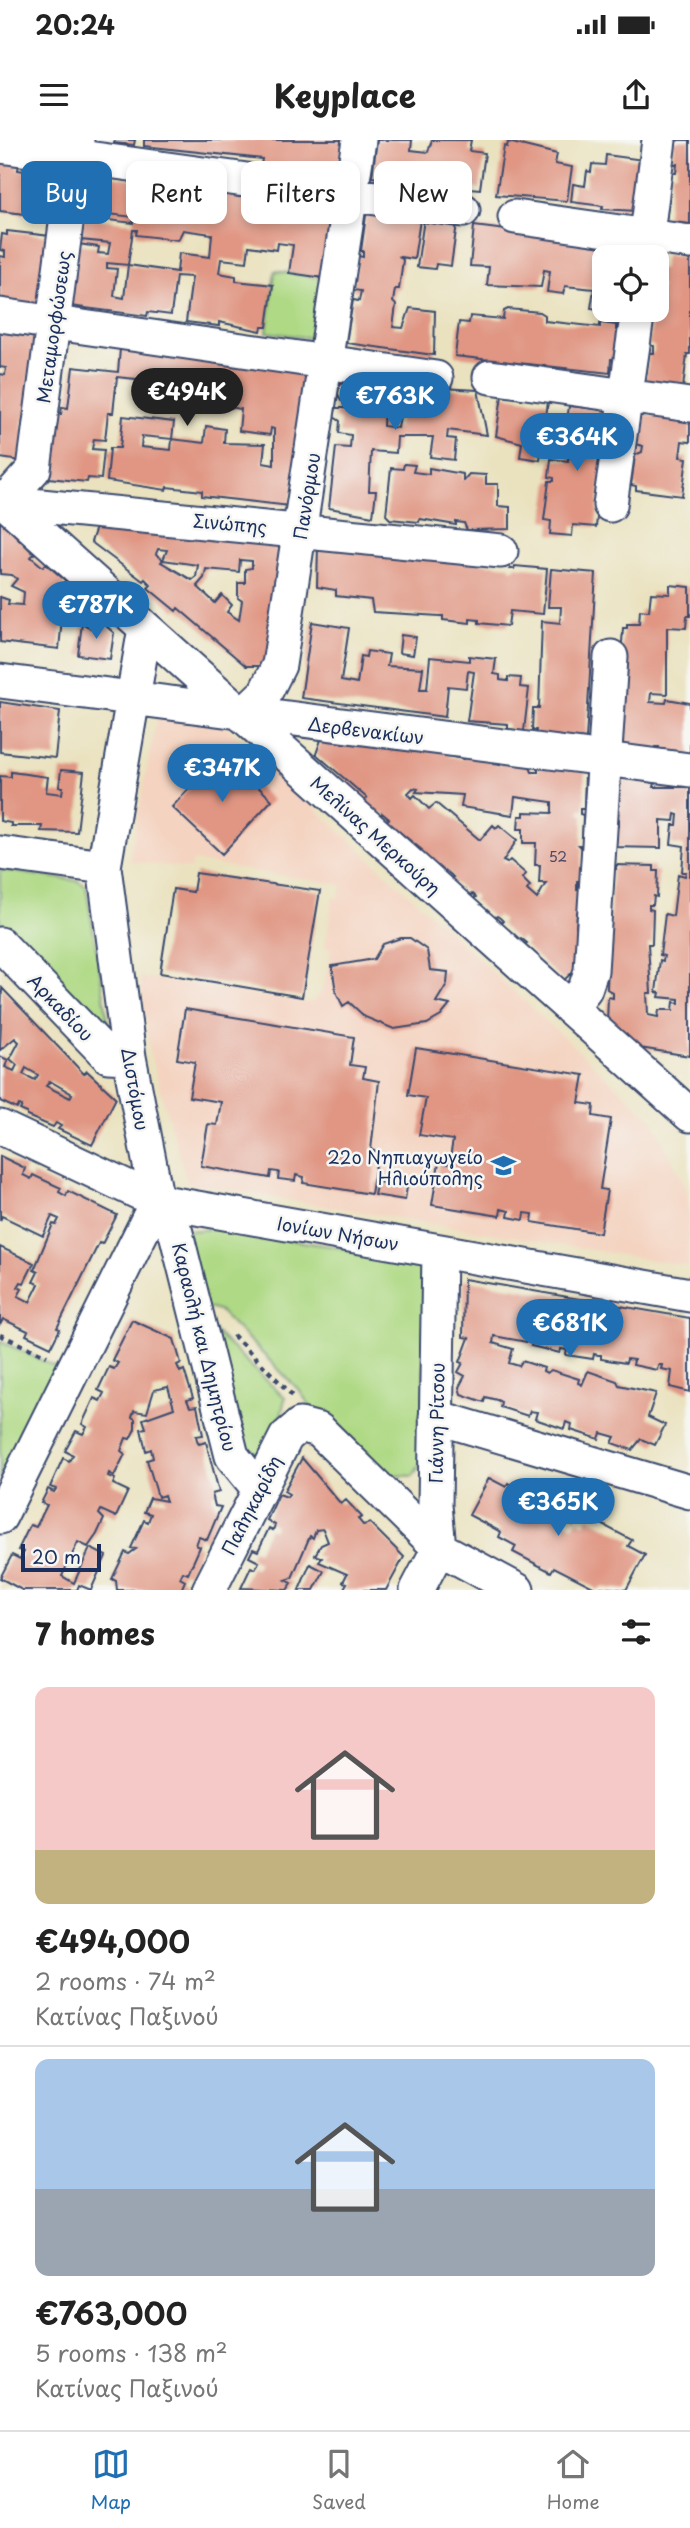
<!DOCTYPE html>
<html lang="en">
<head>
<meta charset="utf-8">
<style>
  :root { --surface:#fff; --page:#f2f2f2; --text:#222; --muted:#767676; --line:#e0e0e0; --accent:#1f6fb2 }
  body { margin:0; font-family:"Playpen Sans",sans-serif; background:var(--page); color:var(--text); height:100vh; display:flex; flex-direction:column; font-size:26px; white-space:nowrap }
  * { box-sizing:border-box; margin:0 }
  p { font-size:23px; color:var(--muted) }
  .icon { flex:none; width:38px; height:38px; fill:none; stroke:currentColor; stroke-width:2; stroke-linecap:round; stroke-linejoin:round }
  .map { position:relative; height:1450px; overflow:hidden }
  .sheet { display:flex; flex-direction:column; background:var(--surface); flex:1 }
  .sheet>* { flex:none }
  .hud { position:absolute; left:21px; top:21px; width:649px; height:63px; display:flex; gap:14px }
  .buttons { position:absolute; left:592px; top:105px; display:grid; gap:14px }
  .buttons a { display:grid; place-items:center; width:77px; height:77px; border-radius:14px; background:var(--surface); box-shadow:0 4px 10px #0003; font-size:35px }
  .scale { position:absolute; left:21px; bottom:18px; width:80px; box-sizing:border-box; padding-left:7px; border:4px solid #1b2f5e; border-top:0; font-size:19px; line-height:24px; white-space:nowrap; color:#1b2f5e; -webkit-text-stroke:5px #f6f6f2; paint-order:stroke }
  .price { position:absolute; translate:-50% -60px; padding:0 16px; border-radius:24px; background:var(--accent); color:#fff; font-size:23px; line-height:46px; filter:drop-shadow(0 2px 4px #0008) }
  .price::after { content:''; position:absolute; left:50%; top:42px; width:21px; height:16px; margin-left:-10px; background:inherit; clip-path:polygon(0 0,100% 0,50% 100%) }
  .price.active { background:#222; color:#fff }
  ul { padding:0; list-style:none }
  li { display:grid; align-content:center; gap:14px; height:371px; padding:0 35px }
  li+li { border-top:2px solid var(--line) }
  li span { display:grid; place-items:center; height:217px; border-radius:14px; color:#555 }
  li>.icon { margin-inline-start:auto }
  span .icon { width:126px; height:126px; fill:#fffc; stroke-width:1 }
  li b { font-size:30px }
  h2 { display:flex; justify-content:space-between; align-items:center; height:84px; padding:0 35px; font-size:30px }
  .chip { padding:0 24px; border-radius:14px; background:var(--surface); box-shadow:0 4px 10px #0003; font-size:24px; line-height:63px }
  .chip.active { background:var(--accent); color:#fff }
  .status { display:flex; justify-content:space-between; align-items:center; height:49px; padding:0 35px; background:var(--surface); direction:ltr }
  .status svg { height:19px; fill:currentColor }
  header { display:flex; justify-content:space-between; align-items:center; height:91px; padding:0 35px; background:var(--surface); font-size:32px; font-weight:700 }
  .tab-bar { display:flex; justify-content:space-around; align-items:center; height:98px; border-top:2px solid var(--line); background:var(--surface); font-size:19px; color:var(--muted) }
  .tab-bar a { display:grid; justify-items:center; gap:4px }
  .tab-bar .active { color:var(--accent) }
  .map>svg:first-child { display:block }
</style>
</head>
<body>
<div class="status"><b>20:24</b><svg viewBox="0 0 49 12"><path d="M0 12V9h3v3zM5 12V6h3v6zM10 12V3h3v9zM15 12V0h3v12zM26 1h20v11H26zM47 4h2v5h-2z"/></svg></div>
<header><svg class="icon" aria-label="menu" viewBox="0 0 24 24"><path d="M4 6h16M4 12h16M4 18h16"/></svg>Keyplace<svg class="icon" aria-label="share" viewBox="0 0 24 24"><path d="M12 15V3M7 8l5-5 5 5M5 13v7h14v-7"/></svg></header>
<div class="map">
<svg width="690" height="1450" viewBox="0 0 690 1450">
  <rect width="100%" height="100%" fill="#f6f6f2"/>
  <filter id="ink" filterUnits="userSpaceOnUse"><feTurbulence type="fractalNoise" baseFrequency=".0143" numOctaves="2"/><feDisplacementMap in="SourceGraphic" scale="14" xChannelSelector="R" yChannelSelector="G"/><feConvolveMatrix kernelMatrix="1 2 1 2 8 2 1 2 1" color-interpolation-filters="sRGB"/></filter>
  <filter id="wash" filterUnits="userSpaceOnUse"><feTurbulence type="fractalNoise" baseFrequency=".00686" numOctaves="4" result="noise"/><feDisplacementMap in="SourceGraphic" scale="28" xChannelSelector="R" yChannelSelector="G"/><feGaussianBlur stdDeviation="1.57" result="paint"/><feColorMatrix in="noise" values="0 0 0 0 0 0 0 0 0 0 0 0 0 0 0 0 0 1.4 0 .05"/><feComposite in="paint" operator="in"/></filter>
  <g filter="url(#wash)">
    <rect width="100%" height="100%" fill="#eae2bf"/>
    <!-- built -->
    <path fill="#f4d3c0" d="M157,576L223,583L652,979L688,1053V1126L187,1043L150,913L140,837L311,863L321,853L325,841L331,809L325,807L333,758H339L342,745L192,721L191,729L129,721Z"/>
    <!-- green -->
    <path fill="#afd984" stroke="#658471" stroke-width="2" d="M275,131L324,138L316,199L267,192Z
      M0,730L78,741L86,746L108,881L104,888L90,884L0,784Z
      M215,1089L425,1120L423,1320L413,1336L383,1335L322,1283L299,1250L221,1172L206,1167L185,1091Z
      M212,1189L285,1258L277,1294L254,1318L238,1309Z
      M0,1201L56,1227L0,1338Z"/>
    <g id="blocks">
      <!-- building -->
      <path fill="#e09683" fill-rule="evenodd" d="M115,0H135L134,5L114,3Z
        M144,0H343L339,32L282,24L281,28L261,25L262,19L144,6Z
        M377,0H412L411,10L428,12L432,0H471L469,11L485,13L480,49L470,48L469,53L427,48V43L372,37Z
        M680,0H690V84L666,81L672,33H676L677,24H672L674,1Z
        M508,2L557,14L555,24L572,27L567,61L496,55L504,6L507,7Z
        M606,15L644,20L637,71L602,69L603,66L571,62L573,44L585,46L587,31L591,32L592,24L605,25Z
        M0,22L19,24L18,30L24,31L25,25L52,28L49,50H45L44,59L48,60L46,71L42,70L41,76L0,71Z
        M88,33L189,46V49L192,50V46L236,51L235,56L239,57L240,52L271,56L269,65L282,67L283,61L334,68L324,138L289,133L293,105L278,103L277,110L249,106L247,122L221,119L219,133L236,136V141L273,145L267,187H262L261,191L219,182V186L186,182L192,137L176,136L171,175L148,172L147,176L70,166L78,104L99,107L98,113L108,114L110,103L81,100L84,77L133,83L134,77L83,71ZM133,90H137L136,95L178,100L183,90L212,94L210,117L179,113L177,132L128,125L124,158L114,156L117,129L107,128V123L128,125Z
        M367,68L420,80L414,119L400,117L403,120L399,149H395L393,162L396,165L393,187L403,188L410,168L435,171L434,215L346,203L353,160L359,161L361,151L353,150L358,116L363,117V111H361Z
        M424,79L457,83L451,126L436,124L435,129L417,127Z
        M474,86L632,106L630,117H604V170L591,168L594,149L565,146L563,154L547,152L550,131L544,130L541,147L487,145L489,127L470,126Z
        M7,91L50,96L41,165L0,160V116L5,117V111L0,110L2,94L7,95Z
        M665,115H690V214H687L683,248L645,243L649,213H654V206L649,205L651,183H656L657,175H653L656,170V153H660L661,146L657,145L659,128L663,129Z
        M508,169L540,172L545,175V181L600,187V183L616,185V190H619L615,219H611L610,233L455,216L459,182L469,183L470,176L503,179L504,171Z
        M0,192L37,198L28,242L30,243L27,276L23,279L22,289L25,290L21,321L0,318V234L5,235L6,228L0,227Z
        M120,209L313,231L290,366L202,356V351L167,347L166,350L107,341L110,308H120L123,276L174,282L172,299L142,296L141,307L171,310L172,299L204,303L206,286L225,289L224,303L265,304L263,323L274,325V289L271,288L270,295L239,291L241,269L223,266L225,243L208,241L205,272H186L156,268L158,248L136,245V239L117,237L113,273H108L105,300L94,299L92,309L104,310L101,339L88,338L87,342L49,338L56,274H61L62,267L68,268L73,227L118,232Z
        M345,243L478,250L487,295L448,290L447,298L456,299L454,320L430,317L433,297H397L396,313L371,311L369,351H376L373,376L329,368L336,307L350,308L351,295L339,293L340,281L334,277L336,268H350V261H341L338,254L339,245ZM384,267L401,269L398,288L383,286Z
        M502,255L548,262L540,320L520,317L522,303L496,296Z
        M569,266L607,270L599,320L603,321L596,387L573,385L572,396L550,394L551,381L544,380L549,341H554V338L549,337L551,319L568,321L569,310H563Z
        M639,274L690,281V302L682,301L680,317L687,318L682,356L636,350V346L631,345L635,315L642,312L643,306L635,304Z
        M404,324L415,325L413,332L429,334V328L463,334V341L469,334L486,335V344H498V366L510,367V389L467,390L464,383L456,382V385L420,379L419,382L390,379L386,375L391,328L403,329Z
        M100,376L288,398L267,526H246L178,468L176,471L148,448L151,445L145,439L143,441L91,402ZM158,409L167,410L163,420L198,425L196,437L192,440L161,422L163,420L156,414ZM240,420L252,421V428L245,429V443H238V458L242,461L239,480L227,472L232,465L222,455L215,463L197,446L204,438L206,429L239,432Z
        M0,380L34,414L31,417L43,427L46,424L65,440L64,447L48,463L49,467L63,468L59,509L0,502V457L9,460L8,464L23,465L24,452L11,446L17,439L12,435L0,434Z
        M318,405L510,426V429H514L515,426L547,429L543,474L510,471L508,486L479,483V480L470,479V483L443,480V476H440L373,472L371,460L336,456V450L317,447Z
        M551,429L596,433L586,599L535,595L536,590H532L533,568H539L542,481L560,483L561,467H548Z
        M670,445L690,447V476H687L686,488L667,487V554L651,553L650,562L666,563L667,559L690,563V617L659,612V607H655L654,613L615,607L623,488H627V484H639L640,470L649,471L651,453L670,454Z
        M97,478L114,493L110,519L78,515L82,483L90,488Z
        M312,482L349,488L341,541L357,544L361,516L366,517L367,511L389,514L387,526L423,528L420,549H427L430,517L469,521V516L496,519L494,534L500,535V540L508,541V537L521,538L520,547L529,548L524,591L508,589V584L467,581L474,532L468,531L466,548L448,546L445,577L301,558Z
        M401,495L416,497L413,515L399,513Z
        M0,562L60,571L55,618L0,612Z
        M322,597L382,604L381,608L393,609L394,604L449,613L448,616L463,619L464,616L493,620V624L500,625V621L529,625L532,632H538V627L585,632L584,669H580V674L583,675L582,705H579L582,708L580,741H577V750H580V772H577L576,787L580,788L577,828L563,841L524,805L527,803L521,798L518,801L500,784L503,781L500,778L497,776L494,779L473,760L476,757L473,754L468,755L450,739L453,737L450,734L446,731L444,733L420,712L422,710L386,681L389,679L382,673L379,676L364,661L367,658L316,614ZM413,648L418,649L416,652L463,655L461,667L513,675L515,657L552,662V673L524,672V676H519L518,689H523V703H536L535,725H540L539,743H546L537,759L527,750L530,746L522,738L526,734L510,720L507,723L503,721L517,700L499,685L496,688L493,685L480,700L436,663L429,669L415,655L412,658L408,653Z
        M222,613L272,660L222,714L172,667Z
        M61,630L84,632L77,692L41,691L42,686H11V683L0,681V636L11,637V632L48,637L46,652L62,654L63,647H59Z
        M616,637L655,643L654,647H690V916L640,908L607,883L608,857L613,858V853L607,849L612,729H616V725L654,726V731H658L657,757L654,756L653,765H649V769L653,770L652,804H648L651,853H647L648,875L658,877L659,870H673L674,862L679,863V859L659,857L660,853L656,852L660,820L663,821L664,816L660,815L665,774L673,776L678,734L685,736L686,732H682L684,706L671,704L673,685H677L678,675L675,674L674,681L661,680V708L612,707L613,686H619V679L613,678Z
        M196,733L320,751L302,857L160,833L173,749L193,752Z
        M401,798H410L427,810L430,830L448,832L447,844L436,862L450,865L441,876L427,884L394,889L365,877L349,862L343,866L336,852L332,826L374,819L383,804Z
        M2,848L84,934L87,931L116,958L92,1005L58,989L61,986L56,983L53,987L27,976V973L20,970L22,966L19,965L17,969L0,961V916L8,920L5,927L14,931L17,925L10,919L19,902L15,898L0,910ZM26,928L38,935L35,940L23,934ZM50,941L72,954L70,958L46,946Z
        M185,869L354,897L350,925L365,927L363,938L379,941L371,1010L378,1012L371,1054L303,1043L304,1037L296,1035L295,1041L278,1039L279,1032L271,1031L270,1038L201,1026L208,984L217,985L221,962L189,957L195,922L177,919Z
        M416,908L584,935L579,963L594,965L593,976L611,979L600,1049L607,1050L600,1093L532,1082L533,1074L525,1073L524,1080L508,1077L509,1071L501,1069L500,1076L432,1065L439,1022L449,1024L453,1000L419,995L426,958L408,955Z
        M0,1016L25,1028L23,1035L31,1039L33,1035L61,1048L59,1052L66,1056L68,1051L117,1075L102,1104L99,1103L57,1188L60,1189L51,1207L26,1195L28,1191L3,1179L0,1185V1107L34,1123L24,1143L21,1142L18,1147L22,1149L18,1156L30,1162L39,1144L33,1142L38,1132L34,1130L53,1084L56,1085L59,1079L52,1076L43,1096L2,1076L0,1081Z
        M377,1042L407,1047L405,1060L374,1055Z
        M464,1139L690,1178V1252L670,1247L672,1231L661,1229L662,1225H658L657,1230L633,1225L634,1220L627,1219L626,1223L601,1219V1215H598L594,1214L593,1219L566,1215L567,1210L561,1209L560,1213L531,1206L532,1203L494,1196L493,1203L513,1209L509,1223L519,1226L522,1221L544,1228L543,1231L547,1233L551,1230L579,1239L578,1243L582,1245L588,1231L617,1241L619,1245L656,1253L648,1277L665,1285L655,1305L641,1299L632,1310L612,1303L615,1297L601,1293L599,1299L571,1290L572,1284L566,1282L564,1289L535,1279L537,1272L530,1271L528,1276L500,1267L501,1262L497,1260L485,1257L484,1262L461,1254L459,1247L465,1236L458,1232L463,1223L460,1222L469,1198L463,1197Z
        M132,1180L174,1199L181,1223L177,1225L180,1232L184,1230L193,1258L187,1260L190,1267L197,1266L203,1295L196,1296L197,1300L199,1304L206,1302L219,1352L212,1354L215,1366L221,1367L207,1400L199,1397L196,1405L200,1407L188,1434L183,1432L180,1438L185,1441L181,1450H117L116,1441L112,1439L125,1412L129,1414L136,1409L131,1408L144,1380L148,1382L151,1374L144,1372L150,1358L166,1361L164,1355L158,1357L147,1320L153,1318L151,1309L146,1311L141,1289L146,1288L143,1279L174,1268L168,1247L154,1250L147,1273L134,1271L132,1277L135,1279V1289L130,1299L126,1298L121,1311L125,1314L114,1336L109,1333L108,1336L115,1339L113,1344L128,1351L116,1377L101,1370L99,1374L104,1379L97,1394L88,1407L78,1402L62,1436L74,1443L90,1408L106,1416L91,1450L79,1445L77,1450H22L0,1438L12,1415L20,1419L24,1412L18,1410L30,1385L36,1387L47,1365L41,1363L48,1349L54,1352L56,1349L50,1347L63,1318L69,1321L73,1315L65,1311L76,1291L83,1294L87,1287L82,1284L94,1258L100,1261L104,1253L98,1250L109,1227L114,1229L118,1223L112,1220Z
        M302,1318L341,1364L346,1360L362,1377L358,1379L363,1385L370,1383L404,1417L386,1450H343L347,1443L343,1442L347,1434L319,1422L322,1418L315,1415L321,1405L328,1402L323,1389L316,1390L313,1398L310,1396L292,1438L286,1440L292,1443L287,1450L241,1448L251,1427L255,1429L259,1422L249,1417L253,1409L258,1411L269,1388L273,1390L275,1385L267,1380L279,1354L287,1357L289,1354L284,1351Z
        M489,1338L506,1347L508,1343L555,1368L552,1374L573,1386L577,1379L585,1384L588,1377L632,1400L628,1406L645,1415L626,1450L601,1447L599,1450L554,1427L551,1432L513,1412L516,1406L499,1397L501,1392L469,1375Z
        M310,1424L324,1431L314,1450H299Z"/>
    </g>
  </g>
  <g filter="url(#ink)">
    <use href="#blocks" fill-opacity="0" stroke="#3a4a6d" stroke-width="2"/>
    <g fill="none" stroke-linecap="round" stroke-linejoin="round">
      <defs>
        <path id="minor" d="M0,6L463,70
          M515,77L690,102
          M644,117L659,0
          M0,175L436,238
          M490,237L690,265
          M0,358L690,975
          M0,362L501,411
          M4,362L34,329L77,0
          M610,365L638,170
          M0,541L690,630
          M242,575L265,553L279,525L359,0
          M0,713L104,727
          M0,804L108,916L129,917
          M570,868L585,849L591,831L611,517
          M0,987L157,1061L690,1155
          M157,1061L176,1093L232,1316L258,1348
          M436,1277L690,1352
          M0,1377L157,1061L129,917L104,727L145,488
          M209,1450L286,1297L300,1285L319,1290L439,1408L517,1450
          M417,1450L439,1408L435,1365L439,1111"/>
      </defs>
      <!-- minor casing -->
      <use href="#minor" stroke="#3a4a6d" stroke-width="37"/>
      <!-- path -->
      <path stroke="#3a4a6d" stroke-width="4.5" stroke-dasharray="5 5" stroke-linecap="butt" d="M0,1195L47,1216
        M233,1195L295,1258"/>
      <!-- minor -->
      <use href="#minor" stroke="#fff" stroke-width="33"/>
    </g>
  </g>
  <!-- icons -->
  <defs>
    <symbol id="school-bare" viewBox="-9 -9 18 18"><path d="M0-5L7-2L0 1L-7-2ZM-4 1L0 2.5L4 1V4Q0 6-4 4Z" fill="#1f6fb2" stroke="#f6f6f2" stroke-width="2.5" paint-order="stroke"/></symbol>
  </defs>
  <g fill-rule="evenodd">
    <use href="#school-bare" x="486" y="1008" width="35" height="35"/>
  </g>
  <g text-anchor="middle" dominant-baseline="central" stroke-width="5" stroke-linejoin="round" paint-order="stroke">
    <!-- number labels -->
    <g font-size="14" fill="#4c4967">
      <text x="558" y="716">52</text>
    </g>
    <!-- street labels -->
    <g font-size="18" fill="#1b2f5e" stroke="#f6f6f2">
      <text transform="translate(53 187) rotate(-82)">Μεταμορφώσεως</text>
      <text transform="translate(306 356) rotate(-81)">Πανόρμου</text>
      <text transform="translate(230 383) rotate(5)">Σινώπης</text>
      <text transform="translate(366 590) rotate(7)">Δερβενακίων</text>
      <text transform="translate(376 695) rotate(42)">Μελίνας Μερκούρη</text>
      <text transform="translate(61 867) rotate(46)">Αρκαδίου</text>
      <text transform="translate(136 949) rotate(80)">Διστόμου</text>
      <text transform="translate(338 1093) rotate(10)">Ιονίων Νήσων</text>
      <text transform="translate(205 1207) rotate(76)">Καραολή και Δημητρίου</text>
      <text transform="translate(436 1283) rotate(-89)">Γιάννη Ρίτσου</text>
      <text transform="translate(251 1365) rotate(-63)">Παληκαρίδη</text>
    </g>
    <!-- poi labels -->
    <g font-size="18" fill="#1b2f5e" stroke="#f6f6f2" text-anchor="end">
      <text x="483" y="1016">22ο Νηπιαγωγείο<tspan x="483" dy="21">Ηλιούπολης</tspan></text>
    </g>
  </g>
</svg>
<div class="buttons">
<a><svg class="icon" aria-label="locate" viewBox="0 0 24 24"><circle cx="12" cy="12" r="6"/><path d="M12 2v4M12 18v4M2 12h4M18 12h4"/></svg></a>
</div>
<div class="scale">20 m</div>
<b class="price active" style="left:187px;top:288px">€494K</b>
<b class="price" style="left:395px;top:292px">€763K</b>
<b class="price" style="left:577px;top:333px">€364K</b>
<b class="price" style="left:96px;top:501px">€787K</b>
<b class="price" style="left:222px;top:664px">€347K</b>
<b class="price" style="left:570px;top:1219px">€681K</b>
<b class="price" style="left:558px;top:1398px">€365K</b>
<div class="hud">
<a class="chip active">Buy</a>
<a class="chip">Rent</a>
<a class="chip">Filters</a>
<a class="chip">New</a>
</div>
</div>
<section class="sheet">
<h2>7 homes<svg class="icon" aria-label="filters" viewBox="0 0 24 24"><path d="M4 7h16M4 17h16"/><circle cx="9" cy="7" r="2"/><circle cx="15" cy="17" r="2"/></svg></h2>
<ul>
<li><span style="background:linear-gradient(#f6c9c9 75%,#c2b280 0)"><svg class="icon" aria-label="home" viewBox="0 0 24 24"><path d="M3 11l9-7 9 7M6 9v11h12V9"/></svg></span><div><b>€494,000</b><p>2 rooms · 74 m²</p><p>Κατίνας Παξινού</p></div></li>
<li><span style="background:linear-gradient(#a9c7e8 60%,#9aa5b1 0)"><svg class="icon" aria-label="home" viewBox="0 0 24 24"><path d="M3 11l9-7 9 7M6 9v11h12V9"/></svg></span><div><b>€763,000</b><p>5 rooms · 138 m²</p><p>Κατίνας Παξινού</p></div></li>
</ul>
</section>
<nav class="tab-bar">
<a class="active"><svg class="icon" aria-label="map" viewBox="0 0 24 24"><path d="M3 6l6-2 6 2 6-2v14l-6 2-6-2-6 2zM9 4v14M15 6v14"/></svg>Map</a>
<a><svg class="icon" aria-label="saved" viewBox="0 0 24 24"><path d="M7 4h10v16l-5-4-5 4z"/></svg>Saved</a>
<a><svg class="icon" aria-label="home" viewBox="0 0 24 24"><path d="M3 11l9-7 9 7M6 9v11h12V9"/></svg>Home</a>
</nav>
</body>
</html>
